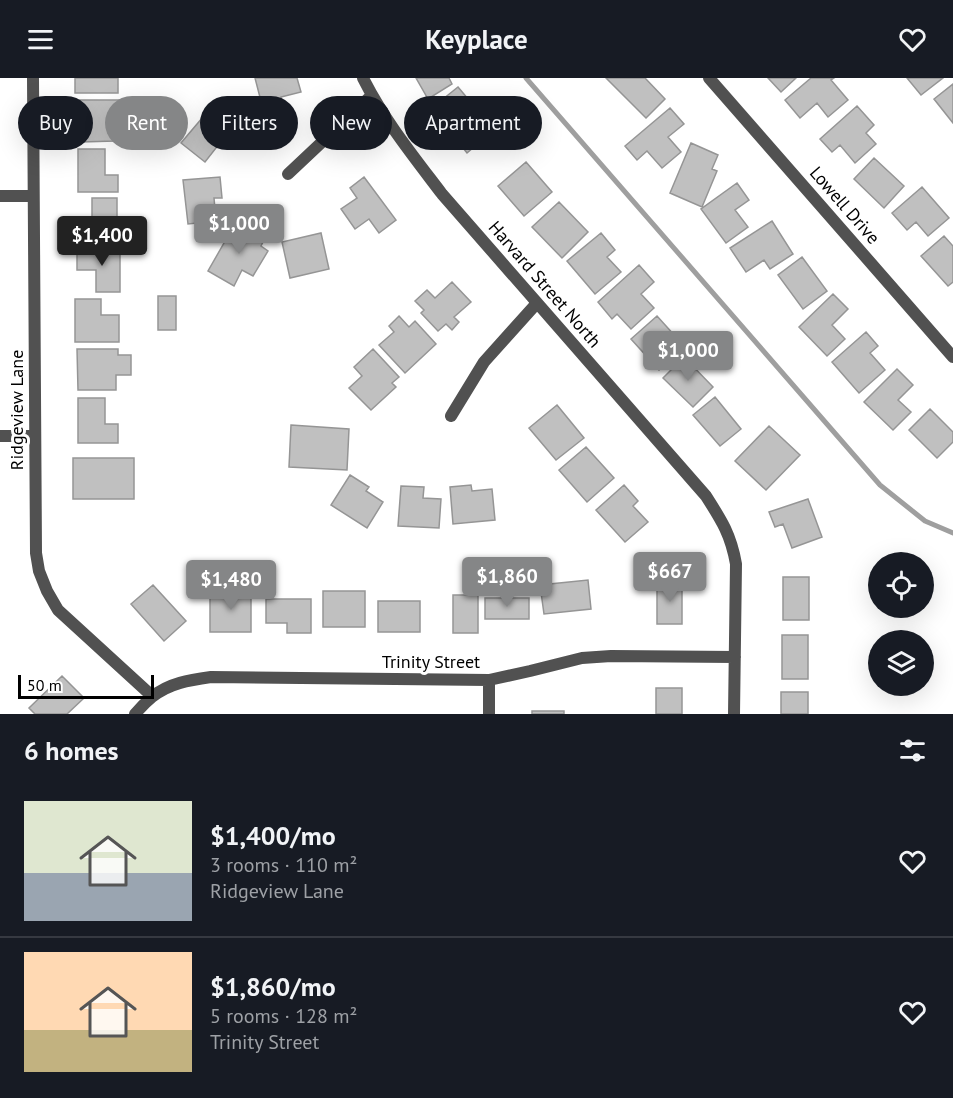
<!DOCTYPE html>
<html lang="en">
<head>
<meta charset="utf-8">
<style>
  :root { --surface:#171b24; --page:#20242c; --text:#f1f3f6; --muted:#9ea1a6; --line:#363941; --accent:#858687 }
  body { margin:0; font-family:"PT Sans",sans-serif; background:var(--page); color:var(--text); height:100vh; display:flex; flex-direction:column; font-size:22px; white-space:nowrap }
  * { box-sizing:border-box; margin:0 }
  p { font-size:20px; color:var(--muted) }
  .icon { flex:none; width:33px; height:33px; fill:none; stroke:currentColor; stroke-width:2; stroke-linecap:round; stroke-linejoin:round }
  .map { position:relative; height:636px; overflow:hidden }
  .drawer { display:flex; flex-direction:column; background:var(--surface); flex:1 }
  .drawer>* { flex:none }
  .banner { position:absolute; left:18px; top:18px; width:600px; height:54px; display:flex; gap:12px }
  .tools { position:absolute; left:868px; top:474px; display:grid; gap:12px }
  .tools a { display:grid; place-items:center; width:66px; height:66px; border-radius:50%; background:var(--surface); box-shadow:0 6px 24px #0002; font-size:30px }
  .scale { position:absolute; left:18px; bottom:15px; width:136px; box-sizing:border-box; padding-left:6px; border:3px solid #000; border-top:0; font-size:16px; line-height:21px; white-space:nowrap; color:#000; -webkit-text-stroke:4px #fff; paint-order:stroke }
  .price { position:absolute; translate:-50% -51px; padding:0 14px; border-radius:6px; background:var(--accent); color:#fff; font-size:20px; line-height:39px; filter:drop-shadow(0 2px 3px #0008) }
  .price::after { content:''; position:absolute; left:50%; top:36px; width:18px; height:14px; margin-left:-9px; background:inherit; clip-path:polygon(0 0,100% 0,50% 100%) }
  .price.selected { background:#222; color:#fff }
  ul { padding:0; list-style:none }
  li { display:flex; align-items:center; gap:18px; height:150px; padding:0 24px }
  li+li { border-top:2px solid var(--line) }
  li span { display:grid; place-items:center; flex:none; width:168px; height:120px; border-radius:0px; color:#555 }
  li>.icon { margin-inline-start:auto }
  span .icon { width:72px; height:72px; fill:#fffc; stroke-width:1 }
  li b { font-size:26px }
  h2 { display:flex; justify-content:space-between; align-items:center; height:72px; padding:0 24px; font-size:26px }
  .chip { padding:0 21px; border-radius:27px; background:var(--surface); box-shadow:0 6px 24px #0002; font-size:21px; line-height:54px }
  .chip.selected { background:var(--accent); color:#fff }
  header { display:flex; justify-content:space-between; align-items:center; height:78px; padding:0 24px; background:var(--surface); font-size:27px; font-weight:800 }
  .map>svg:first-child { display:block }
</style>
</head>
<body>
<header><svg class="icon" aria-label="menu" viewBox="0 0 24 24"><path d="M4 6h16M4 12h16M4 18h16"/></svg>Keyplace<svg class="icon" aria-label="heart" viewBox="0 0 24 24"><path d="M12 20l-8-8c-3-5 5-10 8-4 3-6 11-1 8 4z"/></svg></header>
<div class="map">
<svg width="953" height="636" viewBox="0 0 953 636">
  <rect width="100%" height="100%" fill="#fff"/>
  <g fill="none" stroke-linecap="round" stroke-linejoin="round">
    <!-- stream -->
    <path stroke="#9f9f9f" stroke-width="5" d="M526,0L880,407L925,443L953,455"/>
  </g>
  <!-- building -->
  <path fill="#c0c0c0" stroke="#959595" stroke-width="1.5" d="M75,0H118V15H75Z
    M255,0H297L301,14L281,19L283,26L263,31Z
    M416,0H449L452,6L428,21Z
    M606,0H645L665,21L646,40Z
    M768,0H796L781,14Z
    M811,0H834L831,2L848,22L828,39L817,25L800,40L785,22Z
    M907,0H943L921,17Z
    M953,6V45L934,21Z
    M458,9L494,52L467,75L456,61L462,56L438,25Z
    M80,22H134V45L115,46V63L81,64Z
    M857,28L874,47L866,55L876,66L855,85L840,67L832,74L820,61Z
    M670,30L684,46L668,59L681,74L662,90L647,73L637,82L625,68Z
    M208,33L231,51L205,84L181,65Z
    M691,65L718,77L712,91L717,93L702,129L670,115Z
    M78,71H105V97H118V114H78Z
    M874,80L904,108L884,130L854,101Z
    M526,84L552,114L524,138L498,108Z
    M220,99L222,120H214L216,143L188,146L183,102Z
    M364,99L396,142L379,155L369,141L355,151L341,131L357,120L350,110Z
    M737,105L749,122L735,132L748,149L726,165L701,131Z
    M922,109L949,140L928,158L916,144L907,152L892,135Z
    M92,120H117V165H76V141H92Z
    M559,124L588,154L562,180L532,149Z
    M772,143L793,176L770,191L764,182L746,194L730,170Z
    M236,144L265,160L261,168L268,173L253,198L242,192L234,208L208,193Z
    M321,155L329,191L290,200L282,164Z
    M601,155L615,172L607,179L621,194L595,216L567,183Z
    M944,158L953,168V204L948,208L921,178Z
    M77,171H120V214H96V192H77Z
    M802,179L827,213L803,231L778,197Z
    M639,187L654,204L641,216L654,230L631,251L617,236L612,241L598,224Z
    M452,204L471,224L454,239L459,244L452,252L446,246L438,253L421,235L424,232L415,223L427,212L435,220Z
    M833,216L848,231L832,247L845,261L827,278L799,249Z
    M158,218H176V252H158Z
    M75,221H101V237H119V264H75Z
    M399,238L409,249L415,243L436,266L405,295L379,267L394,254L389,248Z
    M657,238L685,269L659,292L631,261Z
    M866,254L878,268L870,275L885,292L859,315L832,284Z
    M77,271H118V277H131V297H116V312H78Z
    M373,271L399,299L392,305L396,309L371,332L349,310L362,298L354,289Z
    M684,279L713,309L693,329L663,300Z
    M897,291L913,307L898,322L911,334L893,352L864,324Z
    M715,319L741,351L720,368L693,337Z
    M78,320H105V346H118V365H78Z
    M557,327L584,360L556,382L529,350Z
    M930,331L953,354V364L937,380L909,352Z
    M291,347L349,351L347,392L289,389Z
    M769,348L800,377L766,412L735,383Z
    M586,369L614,400L587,424L559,392Z
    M73,380H134V421H73Z
    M350,397L369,409L366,413L383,424L367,450L331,427Z
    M471,407L472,413L492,411L495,442L453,446L450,409Z
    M624,407L638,423L633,428L648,444L625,464L596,432Z
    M401,408L424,409L423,420L441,421L439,450L398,448Z
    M808,421L822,459L792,470L783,446L775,449L769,434Z
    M783,499H809V542H783Z
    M588,502L591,531L544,536L540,507Z
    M657,504H682V546H657Z
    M153,507L186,543L164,563L131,526Z
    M210,512H251V554H210Z
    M323,513H365V549H323Z
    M453,517H478V555H453Z
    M485,520H529V541H485Z
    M266,521H311V555H287V545H266Z
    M378,523H420V554H378Z
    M782,557H808V601H782Z
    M62,598L84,620L67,636H35L29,630Z
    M656,610H682V636H656Z
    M781,614H808V636H781Z
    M532,633H564V636H532Z"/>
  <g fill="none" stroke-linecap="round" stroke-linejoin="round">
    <!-- minor -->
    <path stroke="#515151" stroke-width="12" d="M33,0L36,475L39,493L47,513L58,532L152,618
      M363,0C384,42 414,79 442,116L706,418C722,443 731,457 736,486L734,636
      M709,0L953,279
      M288,96L372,17
      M0,118H33
      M451,338L484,284L537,225
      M0,358H34
      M135,636C140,630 146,624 152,619C169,605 190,602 211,599L489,602L530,593L582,580L611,578L735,579
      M489,636V602"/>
  </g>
  <g text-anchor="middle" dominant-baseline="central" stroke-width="6" stroke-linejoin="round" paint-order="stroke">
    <!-- street labels -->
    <g font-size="18" fill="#000" stroke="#fff">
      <text transform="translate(845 127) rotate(49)">Lowell Drive</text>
      <text transform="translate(545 206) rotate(49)">Harvard Street North</text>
      <text transform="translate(16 332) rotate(-90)">Ridgeview Lane</text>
      <text x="431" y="583">Trinity Street</text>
    </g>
  </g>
</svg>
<div class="tools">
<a><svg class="icon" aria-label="locate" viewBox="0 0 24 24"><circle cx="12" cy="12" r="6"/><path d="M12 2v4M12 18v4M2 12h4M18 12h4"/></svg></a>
<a><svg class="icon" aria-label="layers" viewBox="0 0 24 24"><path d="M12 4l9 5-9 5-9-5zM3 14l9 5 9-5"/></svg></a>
</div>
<div class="scale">50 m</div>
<b class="price" style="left:239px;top:177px">$1,000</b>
<b class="price selected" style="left:102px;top:189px">$1,400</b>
<b class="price" style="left:688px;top:304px">$1,000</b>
<b class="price" style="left:670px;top:525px">$667</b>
<b class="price" style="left:507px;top:530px">$1,860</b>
<b class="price" style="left:231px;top:533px">$1,480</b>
<div class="banner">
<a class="chip">Buy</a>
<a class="chip selected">Rent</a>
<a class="chip">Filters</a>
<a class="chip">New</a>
<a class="chip">Apartment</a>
</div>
</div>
<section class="drawer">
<h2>6 homes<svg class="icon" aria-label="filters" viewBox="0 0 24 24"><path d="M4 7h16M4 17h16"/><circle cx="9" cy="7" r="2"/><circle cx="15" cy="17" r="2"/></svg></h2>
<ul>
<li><span style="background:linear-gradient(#dfe7d0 60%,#9aa5b1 0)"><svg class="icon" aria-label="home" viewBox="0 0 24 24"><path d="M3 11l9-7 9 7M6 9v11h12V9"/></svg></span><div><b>$1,400/mo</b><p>3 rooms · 110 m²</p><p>Ridgeview Lane</p></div><svg class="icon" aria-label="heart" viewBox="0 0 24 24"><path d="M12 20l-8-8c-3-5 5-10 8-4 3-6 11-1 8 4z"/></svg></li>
<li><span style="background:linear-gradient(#ffd9b3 65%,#c2b280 0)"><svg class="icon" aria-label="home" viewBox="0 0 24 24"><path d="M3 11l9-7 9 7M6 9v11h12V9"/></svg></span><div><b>$1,860/mo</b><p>5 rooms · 128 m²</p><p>Trinity Street</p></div><svg class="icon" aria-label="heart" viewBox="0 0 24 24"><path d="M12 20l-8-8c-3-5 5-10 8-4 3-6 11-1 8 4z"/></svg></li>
</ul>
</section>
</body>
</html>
